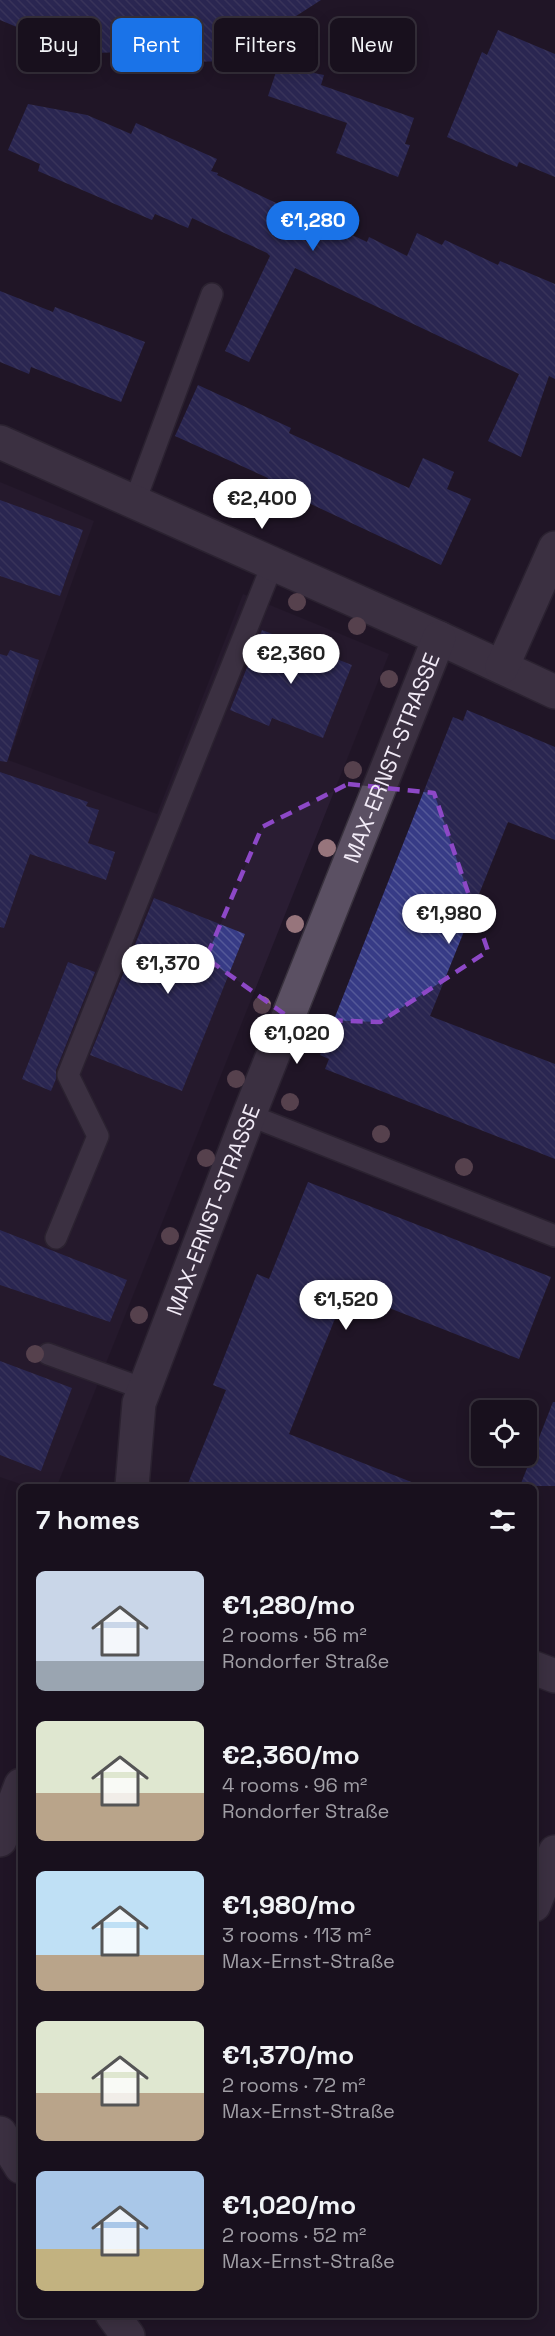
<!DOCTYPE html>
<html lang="en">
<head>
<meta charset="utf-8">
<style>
  :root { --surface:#18101d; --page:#251e2a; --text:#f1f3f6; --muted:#9f9da4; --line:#36303b; --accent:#1a73e8 }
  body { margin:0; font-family:"Space Grotesk",sans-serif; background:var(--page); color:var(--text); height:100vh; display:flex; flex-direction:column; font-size:22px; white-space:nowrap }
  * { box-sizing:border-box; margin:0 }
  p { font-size:20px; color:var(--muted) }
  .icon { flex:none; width:33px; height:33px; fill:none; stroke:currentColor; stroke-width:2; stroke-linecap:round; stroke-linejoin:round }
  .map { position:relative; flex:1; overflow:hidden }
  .details { position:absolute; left:18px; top:1484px; width:519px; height:834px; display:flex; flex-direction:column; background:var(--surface); border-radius:9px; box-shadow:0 3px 15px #0003,0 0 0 2px var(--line) }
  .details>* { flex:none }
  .guide { position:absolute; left:18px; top:18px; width:519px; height:54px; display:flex; gap:12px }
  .fabs { position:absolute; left:471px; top:1400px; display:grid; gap:12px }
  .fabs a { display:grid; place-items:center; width:66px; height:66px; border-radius:9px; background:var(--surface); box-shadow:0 3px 15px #0003,0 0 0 2px var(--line); font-size:30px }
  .price { position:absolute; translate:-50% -51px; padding:0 14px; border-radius:21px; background:#fff; color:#222; font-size:20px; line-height:39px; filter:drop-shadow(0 2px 3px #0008) }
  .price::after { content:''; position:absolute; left:50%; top:36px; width:18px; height:14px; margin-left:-9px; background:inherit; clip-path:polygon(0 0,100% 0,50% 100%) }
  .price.current { background:var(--accent); color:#fff }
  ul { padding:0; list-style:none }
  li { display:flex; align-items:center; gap:18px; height:150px; padding:0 18px }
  li span { display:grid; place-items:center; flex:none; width:168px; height:120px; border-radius:9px; color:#555 }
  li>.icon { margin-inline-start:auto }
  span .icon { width:72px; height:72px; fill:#fffc; stroke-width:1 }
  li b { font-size:26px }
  h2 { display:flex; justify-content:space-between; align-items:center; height:72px; padding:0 18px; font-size:26px }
  .chip { padding:0 21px; border-radius:9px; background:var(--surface); box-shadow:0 3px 15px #0003,0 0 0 2px var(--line); font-size:21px; line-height:54px }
  .chip.current { background:var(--accent); color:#fff }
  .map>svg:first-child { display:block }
</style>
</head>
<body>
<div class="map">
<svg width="555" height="2336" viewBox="0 0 555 2336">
  <defs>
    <pattern id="building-back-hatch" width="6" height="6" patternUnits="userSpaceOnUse" patternTransform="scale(1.5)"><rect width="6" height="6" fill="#373b86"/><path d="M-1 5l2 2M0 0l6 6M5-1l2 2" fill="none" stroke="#545898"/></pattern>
  </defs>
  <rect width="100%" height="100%" fill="#201627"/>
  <!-- built -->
  <path fill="#2a1d33" d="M0,482L94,521L8,760L157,814L243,594L389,654L57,1486H26L0,1477Z"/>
  <!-- building -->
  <path fill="url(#building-back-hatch)" d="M0,0H321L226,61L157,63V51L94,53L37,33L36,35L0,20Z
    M498,30L555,54V177L519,162L517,167L447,137L482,52L487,55Z
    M278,66L324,75L321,85L414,118L405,144L410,145L398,177L336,153L347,123L268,96Z
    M28,104L87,115L131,134L136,123L217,159L211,171L218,173L217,175L314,221L316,218L367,242L369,237L407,256L417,233L442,245L445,240L498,265L500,261L555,284V379L549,376L521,457L488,441L519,374L295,268L249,362L225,351L270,256L267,253L192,218L188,228L155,214L152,220L38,171L40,164L8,150Z
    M0,291L53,312L55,307L145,342L121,402L31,367L29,374L0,362Z
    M198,385L291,428L289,433L409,488L423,458L454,472L447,489L471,499L441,565L266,483L268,478L175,436Z
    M0,500L83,530L60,596L0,576Z
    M262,630L352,665L323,738L272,718L269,726L230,710Z
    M10,650L39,660L7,762L0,761V654L7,656Z
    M467,710L555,747V840L508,822L430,1016L555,1064V1159L325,1069L329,1059L320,1055L453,717L463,721Z
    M0,772L88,802L86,806L99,810L88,843L115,852L106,880L30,854L4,928L0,927Z
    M154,898L245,934L182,1091L90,1055Z
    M68,962L95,972L56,1070V1079L51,1091L22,1079Z
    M308,1182L551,1277L519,1359L346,1291L289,1434L419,1485L418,1486H187L226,1390L213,1385L257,1274L269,1279Z
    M0,1230L127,1280L110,1322L0,1285Z
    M0,1361L72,1388L41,1471L0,1455Z
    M553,1402H555V1486H520Z"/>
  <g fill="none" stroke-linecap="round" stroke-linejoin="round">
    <defs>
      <path id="lane" d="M135,501L212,294
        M249,1115L555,1236
        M56,1238L98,1136L68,1075L273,563
        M48,1354L144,1389"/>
      <g id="street">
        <path d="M0,442L439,638L555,692"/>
        <path d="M502,667L555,548"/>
        <path id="s1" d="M132,1486L139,1403L249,1115L439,638"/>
        <path d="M534,1668L555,1676"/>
        <path d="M0,1840L21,1785"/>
        <path d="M534,1905L555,1852"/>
        <path d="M0,2133L21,2167"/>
        <path d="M112,2314L128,2336"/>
      </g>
    </defs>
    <!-- lane casing -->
    <use href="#lane" stroke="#38313d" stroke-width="24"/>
    <!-- street casing -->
    <use href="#street" stroke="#38313d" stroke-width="36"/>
    <!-- lane -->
    <use href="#lane" stroke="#5b5063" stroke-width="21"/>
    <!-- street -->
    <use href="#street" stroke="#5b5063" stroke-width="33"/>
  </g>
  <!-- trees -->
  <g fill="#97757c">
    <circle cx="297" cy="602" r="9"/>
    <circle cx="357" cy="626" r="9"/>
    <circle cx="389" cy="679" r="9"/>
    <circle cx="353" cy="770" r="9"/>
    <circle cx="327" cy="848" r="9"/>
    <circle cx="295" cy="924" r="9"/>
    <circle cx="262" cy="1005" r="9"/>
    <circle cx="236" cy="1079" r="9"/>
    <circle cx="290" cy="1102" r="9"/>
    <circle cx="381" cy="1134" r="9"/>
    <circle cx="206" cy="1158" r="9"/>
    <circle cx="464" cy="1167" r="9"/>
    <circle cx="170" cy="1236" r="9"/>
    <circle cx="139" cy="1315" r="9"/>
    <circle cx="35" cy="1354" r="9"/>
  </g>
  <!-- marked area -->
  <path d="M0 0H555V2336H0ZM348,784L434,793L488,951L380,1022L291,1019L206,958L262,827Z" fill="#201627" fill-opacity=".55" fill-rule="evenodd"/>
  <path fill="none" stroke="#8d48c7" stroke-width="4.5" stroke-dasharray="12 8" stroke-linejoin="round" d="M348,784L434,793L488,951L380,1022L291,1019L206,958L262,827Z"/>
  <g text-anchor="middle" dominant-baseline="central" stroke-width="4.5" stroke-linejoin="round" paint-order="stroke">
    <!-- street labels -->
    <g font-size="22" fill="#f1eaf6" stroke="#08050a">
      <text stroke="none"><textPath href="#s1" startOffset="776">MAX-ERNST-STRASSE</textPath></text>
      <text stroke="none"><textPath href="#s1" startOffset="290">MAX-ERNST-STRASSE</textPath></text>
    </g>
  </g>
</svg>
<div class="fabs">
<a><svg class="icon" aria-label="locate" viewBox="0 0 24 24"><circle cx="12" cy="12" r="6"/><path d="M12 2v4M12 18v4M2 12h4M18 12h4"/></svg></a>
</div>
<b class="price current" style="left:313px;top:252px">€1,280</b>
<b class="price" style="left:262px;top:530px">€2,400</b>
<b class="price" style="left:291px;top:685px">€2,360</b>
<b class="price" style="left:449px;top:945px">€1,980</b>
<b class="price" style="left:168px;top:995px">€1,370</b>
<b class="price" style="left:297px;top:1065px">€1,020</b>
<b class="price" style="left:346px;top:1331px">€1,520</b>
<div class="guide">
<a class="chip">Buy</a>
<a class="chip current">Rent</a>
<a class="chip">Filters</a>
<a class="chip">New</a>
</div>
<section class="details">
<h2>7 homes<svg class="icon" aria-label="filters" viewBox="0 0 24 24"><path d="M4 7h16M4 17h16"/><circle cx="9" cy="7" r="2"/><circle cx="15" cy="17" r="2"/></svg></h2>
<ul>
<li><span style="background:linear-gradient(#c9d6e8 75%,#9aa5b1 0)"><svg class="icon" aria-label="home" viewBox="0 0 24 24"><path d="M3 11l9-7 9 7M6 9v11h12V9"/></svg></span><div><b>€1,280/mo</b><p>2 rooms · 56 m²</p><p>Rondorfer Straße</p></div></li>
<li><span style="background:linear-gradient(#dfe7d0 60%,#b9a48a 0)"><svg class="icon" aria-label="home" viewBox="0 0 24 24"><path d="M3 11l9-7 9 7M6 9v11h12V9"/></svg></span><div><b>€2,360/mo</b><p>4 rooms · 96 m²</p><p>Rondorfer Straße</p></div></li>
<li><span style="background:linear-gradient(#bfe0f5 70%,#b9a48a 0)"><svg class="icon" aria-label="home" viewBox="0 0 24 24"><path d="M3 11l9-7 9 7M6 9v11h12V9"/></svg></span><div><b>€1,980/mo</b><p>3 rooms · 113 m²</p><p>Max-Ernst-Straße</p></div></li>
<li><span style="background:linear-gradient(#dfe7d0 60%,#b9a48a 0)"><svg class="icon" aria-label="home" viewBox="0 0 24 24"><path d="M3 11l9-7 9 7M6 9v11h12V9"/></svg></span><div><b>€1,370/mo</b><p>2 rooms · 72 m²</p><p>Max-Ernst-Straße</p></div></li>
<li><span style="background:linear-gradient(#a9c7e8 65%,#c2b280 0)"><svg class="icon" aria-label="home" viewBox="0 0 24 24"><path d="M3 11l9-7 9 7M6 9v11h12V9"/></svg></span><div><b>€1,020/mo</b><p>2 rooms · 52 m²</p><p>Max-Ernst-Straße</p></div></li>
</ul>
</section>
</div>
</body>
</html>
